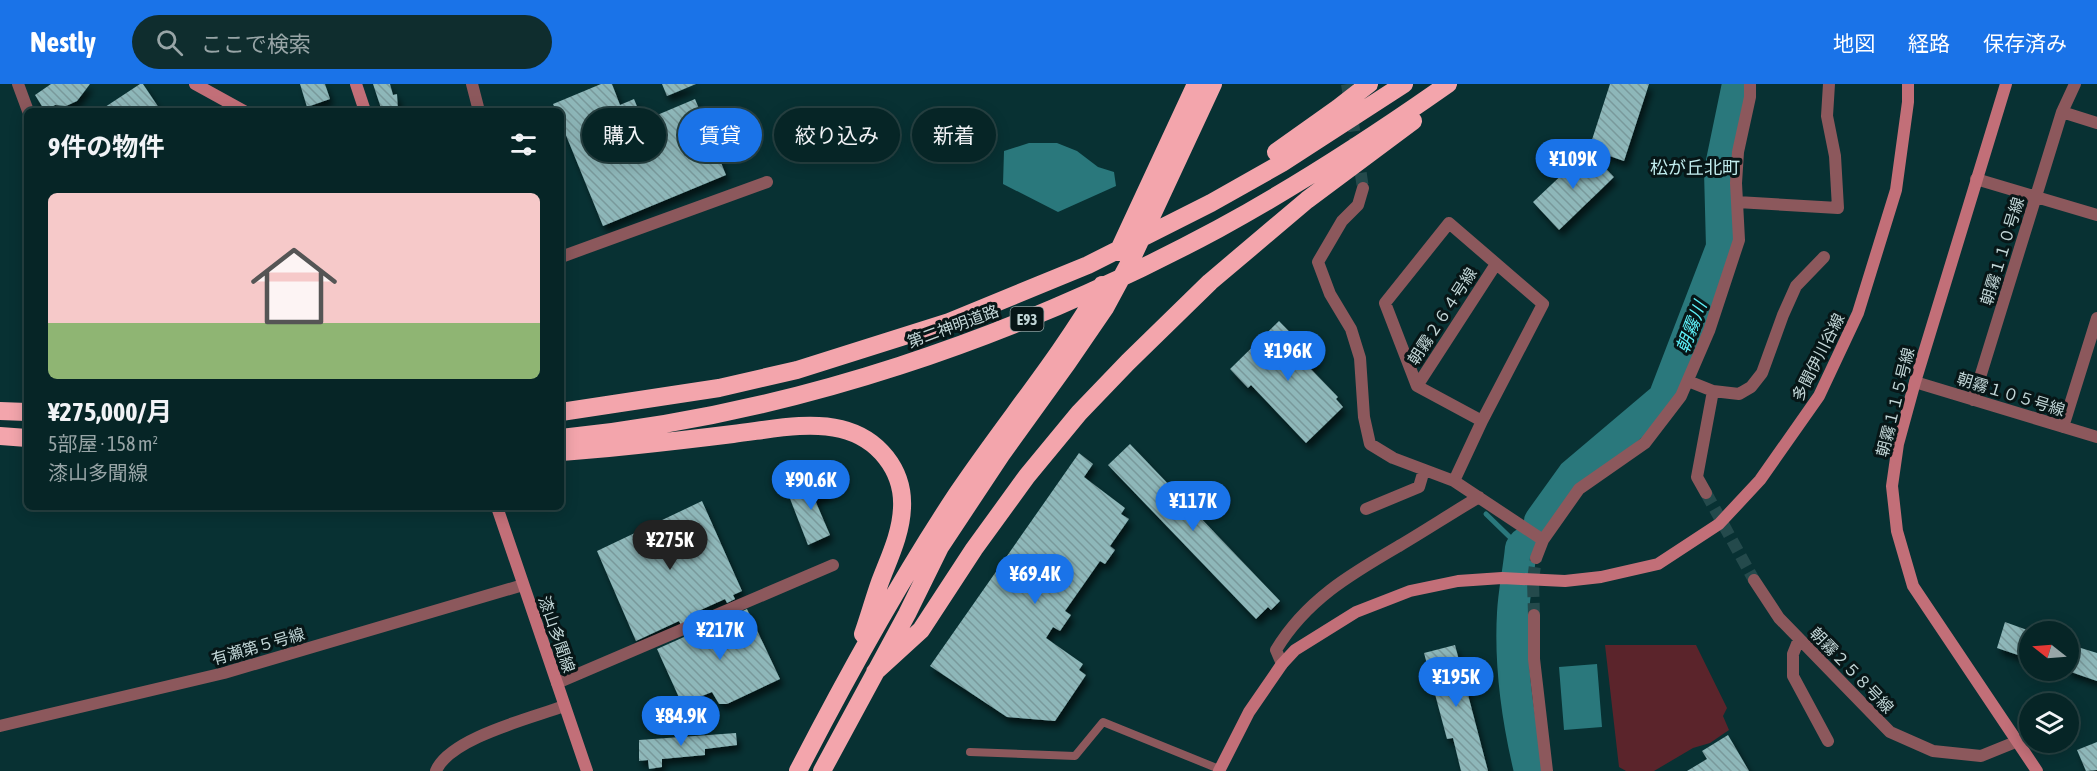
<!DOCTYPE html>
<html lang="ja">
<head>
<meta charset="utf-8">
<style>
  :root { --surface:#062526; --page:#0f2d2e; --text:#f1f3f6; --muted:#98a5a7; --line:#274243; --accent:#1a73e8 }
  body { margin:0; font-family:"Asap Condensed","Noto Sans JP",sans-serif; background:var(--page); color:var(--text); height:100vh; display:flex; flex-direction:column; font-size:22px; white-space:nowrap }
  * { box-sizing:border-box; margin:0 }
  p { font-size:20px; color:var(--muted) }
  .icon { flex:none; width:33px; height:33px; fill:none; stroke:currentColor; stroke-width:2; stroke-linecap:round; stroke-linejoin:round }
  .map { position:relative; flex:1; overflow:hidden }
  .sheet { position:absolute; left:24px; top:24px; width:540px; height:402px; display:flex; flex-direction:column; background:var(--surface); border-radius:9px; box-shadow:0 3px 15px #0003,0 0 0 2px var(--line) }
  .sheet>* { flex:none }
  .banner { position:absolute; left:582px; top:24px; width:570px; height:54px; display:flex; gap:12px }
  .needle { width:39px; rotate:287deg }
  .buttons { position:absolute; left:2019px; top:537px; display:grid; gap:12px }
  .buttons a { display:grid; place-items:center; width:60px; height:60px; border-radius:50%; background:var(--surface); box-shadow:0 3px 15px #0003,0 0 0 2px var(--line); font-size:30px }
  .price { position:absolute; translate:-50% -51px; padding:0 14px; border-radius:21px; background:var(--accent); color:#fff; font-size:20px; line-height:39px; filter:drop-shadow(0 2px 3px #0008) }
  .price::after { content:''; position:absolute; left:50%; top:36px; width:18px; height:14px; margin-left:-9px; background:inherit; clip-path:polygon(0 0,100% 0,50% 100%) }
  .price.selected { background:#222; color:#fff }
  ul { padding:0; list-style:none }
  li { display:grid; align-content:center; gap:12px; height:318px; padding:0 24px }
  li span { display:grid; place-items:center; height:186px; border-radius:9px; color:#555 }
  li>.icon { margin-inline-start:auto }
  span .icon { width:108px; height:108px; fill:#fffc; stroke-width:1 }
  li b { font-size:26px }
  h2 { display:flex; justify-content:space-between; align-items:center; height:72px; padding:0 24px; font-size:26px }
  .pill { padding:0 21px; border-radius:27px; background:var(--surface); box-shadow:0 3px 15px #0003,0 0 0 2px var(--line); font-size:21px; line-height:54px }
  .pill.selected { background:var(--accent); color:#fff }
  header { display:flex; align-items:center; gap:36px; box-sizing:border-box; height:84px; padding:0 30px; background:var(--accent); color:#fff }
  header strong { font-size:28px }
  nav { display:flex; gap:33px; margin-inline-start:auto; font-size:21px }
  .search { width:420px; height:54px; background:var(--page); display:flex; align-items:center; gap:15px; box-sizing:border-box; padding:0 21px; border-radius:33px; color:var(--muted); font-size:22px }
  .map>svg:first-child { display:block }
</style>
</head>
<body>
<header>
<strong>Nestly</strong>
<div class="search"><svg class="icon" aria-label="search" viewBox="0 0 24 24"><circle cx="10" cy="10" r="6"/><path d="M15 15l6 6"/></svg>ここで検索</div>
<nav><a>地図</a><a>経路</a><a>保存済み</a></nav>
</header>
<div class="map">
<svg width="2097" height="687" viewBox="0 0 2097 687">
  <defs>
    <pattern id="building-back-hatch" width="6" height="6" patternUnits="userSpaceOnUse" patternTransform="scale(1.5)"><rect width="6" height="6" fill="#8eb7b9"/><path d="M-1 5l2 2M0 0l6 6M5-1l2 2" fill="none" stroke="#79999b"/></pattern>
    <filter id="shadow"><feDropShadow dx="3.5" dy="6" stdDeviation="3" flood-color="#0009"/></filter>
  </defs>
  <rect width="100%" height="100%" fill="#083133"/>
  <!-- pitch -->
  <path fill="#5b242b" d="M1605,561H1696L1727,624L1723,632L1729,646L1710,659L1693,664L1654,687H1626L1619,683Z"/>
  <!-- water -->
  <path fill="#2a787c" d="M1029,59H1057L1077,67L1098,83L1114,88L1116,102L1058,128L1003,100L1004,67Z
    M1597,580L1602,643L1564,646L1559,583Z"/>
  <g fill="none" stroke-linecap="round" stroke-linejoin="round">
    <!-- stream -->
    <path stroke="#2a787c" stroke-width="5" d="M1486,430L1521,464"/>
    <!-- river -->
    <path stroke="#2a787c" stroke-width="32" d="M1540,437L1573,391L1664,314L1722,163L1720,87L1738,0
      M1524,460L1521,464C1519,486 1514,508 1513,529C1510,581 1518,637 1530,687"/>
  </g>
  <!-- building -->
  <path fill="url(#building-back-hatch)" filter="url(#shadow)" d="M51,0H90L77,17L66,22L55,21L45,27L35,11Z
    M140,0H143L161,27H99Z
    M300,0H325L330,15L307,23Z
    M373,0H390L393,11L397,10L398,27H382Z
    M601,0H612L620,21L634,15L643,37L695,15L726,91L603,142L561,39V27H556L553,20Z
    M662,0H696L667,12Z
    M1610,0H1649L1624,77L1589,65Z
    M1588,66L1614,93L1559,146L1533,118Z
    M1279,237L1317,276L1309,283L1338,313L1336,315L1343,323L1306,359L1251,301L1248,304L1230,285Z
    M1130,360L1280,517L1271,526L1268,523L1256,535L1108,381Z
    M1079,369L1093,380L1084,393L1125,424L1121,430L1129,435L1110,462L1115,466L1105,480L1100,477L1065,527L1071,531L1060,547L1053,543L1046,554L1083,580L1079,586L1086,591L1055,637L1007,633L930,582Z
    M823,394L830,408L815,416L830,451L808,461L789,412Z
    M702,417L742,507L733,511L735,515L727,519L725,515L694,529L696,534L681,541L679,537L636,557L597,467Z
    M747,525L780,595L727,620H719L712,608L682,620L657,565Z
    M2005,538L2030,547V575L1997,564Z
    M2068,560L2097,569V597L2068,587Z
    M1455,561L1488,687H1461L1453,654L1447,655L1424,569Z
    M736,649L737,661L705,665V671L662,675V683L649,685L648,676L639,677V656Z
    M1728,651L1749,687H1687L1707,675L1702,667Z
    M2097,658V686L2086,687L2077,666Z"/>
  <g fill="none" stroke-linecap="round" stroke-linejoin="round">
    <!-- street-tunnel -->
    <path stroke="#244a4c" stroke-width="12" stroke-dasharray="12 6" stroke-linecap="butt" d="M1347,0L1363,104
      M1706,409L1754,496
      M1534,531L1533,496L1536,474"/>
    <!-- lane -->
    <path stroke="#8c585c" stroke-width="8" d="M970,668L1075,672L1103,638L1219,685"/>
    <!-- street -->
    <path stroke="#8c585c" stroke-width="12" d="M18,0L28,27
      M472,0L479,27
      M2062,28L2097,39
      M1976,95L2097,131
      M1363,104L1358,121L1342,137L1318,178L1330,210L1351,245L1360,274L1364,333L1370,360L1393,374L1454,397L1543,456
      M1737,118L1838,124L1835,72L1827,32L1829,0
      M561,173L767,98
      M1688,297L1713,307L1739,310L1751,303L1762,289L1783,231L1796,202L1824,173
      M1915,298L2097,353
      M1417,302L1496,180
      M1973,316L2062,28L2075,0
      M2063,343L2097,234
      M1454,397L1482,337L1543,220L1449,139L1385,219L1417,302L1482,337
      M1706,409L1697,393L1713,307
      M1366,425L1419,403L1424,386
      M1536,474L1543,456L1579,405L1645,359L1681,312L1709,247L1739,156L1736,99L1738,68L1750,13V0
      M1754,496L1779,534L1890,648L1933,667L1981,672L2018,657
      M1534,531V575L1547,687
      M1799,555L1793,570V592L1828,657
      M1282,580L1276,566C1306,516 1351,490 1399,462C1426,446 1452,429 1479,413
      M557,599L833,481
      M0,642L224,589L523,501
      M436,687C449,654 532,634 564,622"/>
    <!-- secondary -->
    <path stroke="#c26f78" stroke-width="12" d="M195,0L244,27
      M356,0L365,27
      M2006,0L1915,298L1898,360L1892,402L1897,447L1913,502L2037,687
      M497,423L587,687
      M1219,687L1249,628L1282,580L1295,566L1356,528L1410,507L1458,497L1502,494L1565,497L1601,493L1658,480L1719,440L1760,396L1819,312L1858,229L1896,106L1908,18V0"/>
    <!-- highway -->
    <path stroke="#f3a5ac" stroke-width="18" d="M1276,68L1338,24L1369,0
      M1118,168L1196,0
      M0,327L27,328
      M561,328L719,304L797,286L949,238L1088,181L1211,119L1282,79L1404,0
      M0,352L27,354
      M561,354C791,331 1015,254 1218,145C1297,102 1374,52 1448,0
      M561,368C618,364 676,357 733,350C768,346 807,337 841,345C878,354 904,386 902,424C901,450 889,474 880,498C874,515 869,533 863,550
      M875,588L921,546L974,465L1027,392L1079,329L1128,278L1210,198L1307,116L1413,37
      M798,687C847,592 898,499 957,410C1004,340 1060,274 1102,201
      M822,687L907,530L940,463L1001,371L1068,278L1105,224L1132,174L1213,0"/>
  </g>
  <g text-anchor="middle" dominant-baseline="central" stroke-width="6" stroke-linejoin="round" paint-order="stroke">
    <!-- shield labels -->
    <rect fill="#071617" stroke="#8a9c9d" stroke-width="1.5" x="1010.5" y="223" width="33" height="24" rx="4.5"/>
    <g font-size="15" font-weight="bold" fill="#c2d6d7">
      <text x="1027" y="235">E93</text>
    </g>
    <!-- street labels -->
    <g font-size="16" fill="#c2d6d7" stroke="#071617">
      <text transform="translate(2002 167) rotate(-73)">朝霧１１０号線</text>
      <text transform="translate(1442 232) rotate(-57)">朝霧２６４号線</text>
      <text transform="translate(953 242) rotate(-20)">第二神明道路</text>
      <text transform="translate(1818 273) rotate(-63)">多聞伊川谷線</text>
      <text transform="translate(2011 310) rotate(17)">朝霧１０５号線</text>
      <text transform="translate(1895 318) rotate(-76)">朝霧１１５号線</text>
      <text transform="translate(557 550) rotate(71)">漆山多聞線</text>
      <text transform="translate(258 562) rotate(-16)">有瀬第５号線</text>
      <text transform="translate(1852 586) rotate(46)">朝霧２５８号線</text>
    </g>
    <!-- neighbourhood labels -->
    <g font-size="18" fill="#c1ecee" stroke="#071617">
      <text x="1695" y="83">松が丘北町</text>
    </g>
    <!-- water labels -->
    <g font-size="18" font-style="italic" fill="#5deff7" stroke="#071617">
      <text transform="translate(1691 243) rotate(-69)">朝霧川</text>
    </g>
  </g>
</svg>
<div class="buttons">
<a><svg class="needle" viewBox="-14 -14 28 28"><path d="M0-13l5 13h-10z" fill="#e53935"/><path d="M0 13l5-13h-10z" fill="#98a5a7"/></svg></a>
<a><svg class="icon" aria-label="layers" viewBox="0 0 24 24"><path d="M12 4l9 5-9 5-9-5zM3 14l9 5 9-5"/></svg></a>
</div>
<b class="price" style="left:1573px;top:106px">¥109K</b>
<b class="price" style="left:1288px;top:298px">¥196K</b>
<b class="price" style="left:811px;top:427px">¥90.6K</b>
<b class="price" style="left:1193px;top:448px">¥117K</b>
<b class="price selected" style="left:670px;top:487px">¥275K</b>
<b class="price" style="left:1035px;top:521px">¥69.4K</b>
<b class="price" style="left:720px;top:577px">¥217K</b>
<b class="price" style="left:1456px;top:624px">¥195K</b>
<b class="price" style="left:681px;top:663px">¥84.9K</b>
<div class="banner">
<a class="pill">購入</a>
<a class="pill selected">賃貸</a>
<a class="pill">絞り込み</a>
<a class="pill">新着</a>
</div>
<section class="sheet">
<h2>9件の物件<svg class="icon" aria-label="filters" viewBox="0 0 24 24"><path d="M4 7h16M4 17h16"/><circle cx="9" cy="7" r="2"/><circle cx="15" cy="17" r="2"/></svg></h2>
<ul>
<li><span style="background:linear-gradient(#f6c9c9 70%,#8fb573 0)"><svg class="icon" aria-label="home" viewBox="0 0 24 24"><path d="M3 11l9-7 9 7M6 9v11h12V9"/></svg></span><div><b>¥275,000/月</b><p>5部屋 · 158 m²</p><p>漆山多聞線</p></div></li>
</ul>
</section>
</div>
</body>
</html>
